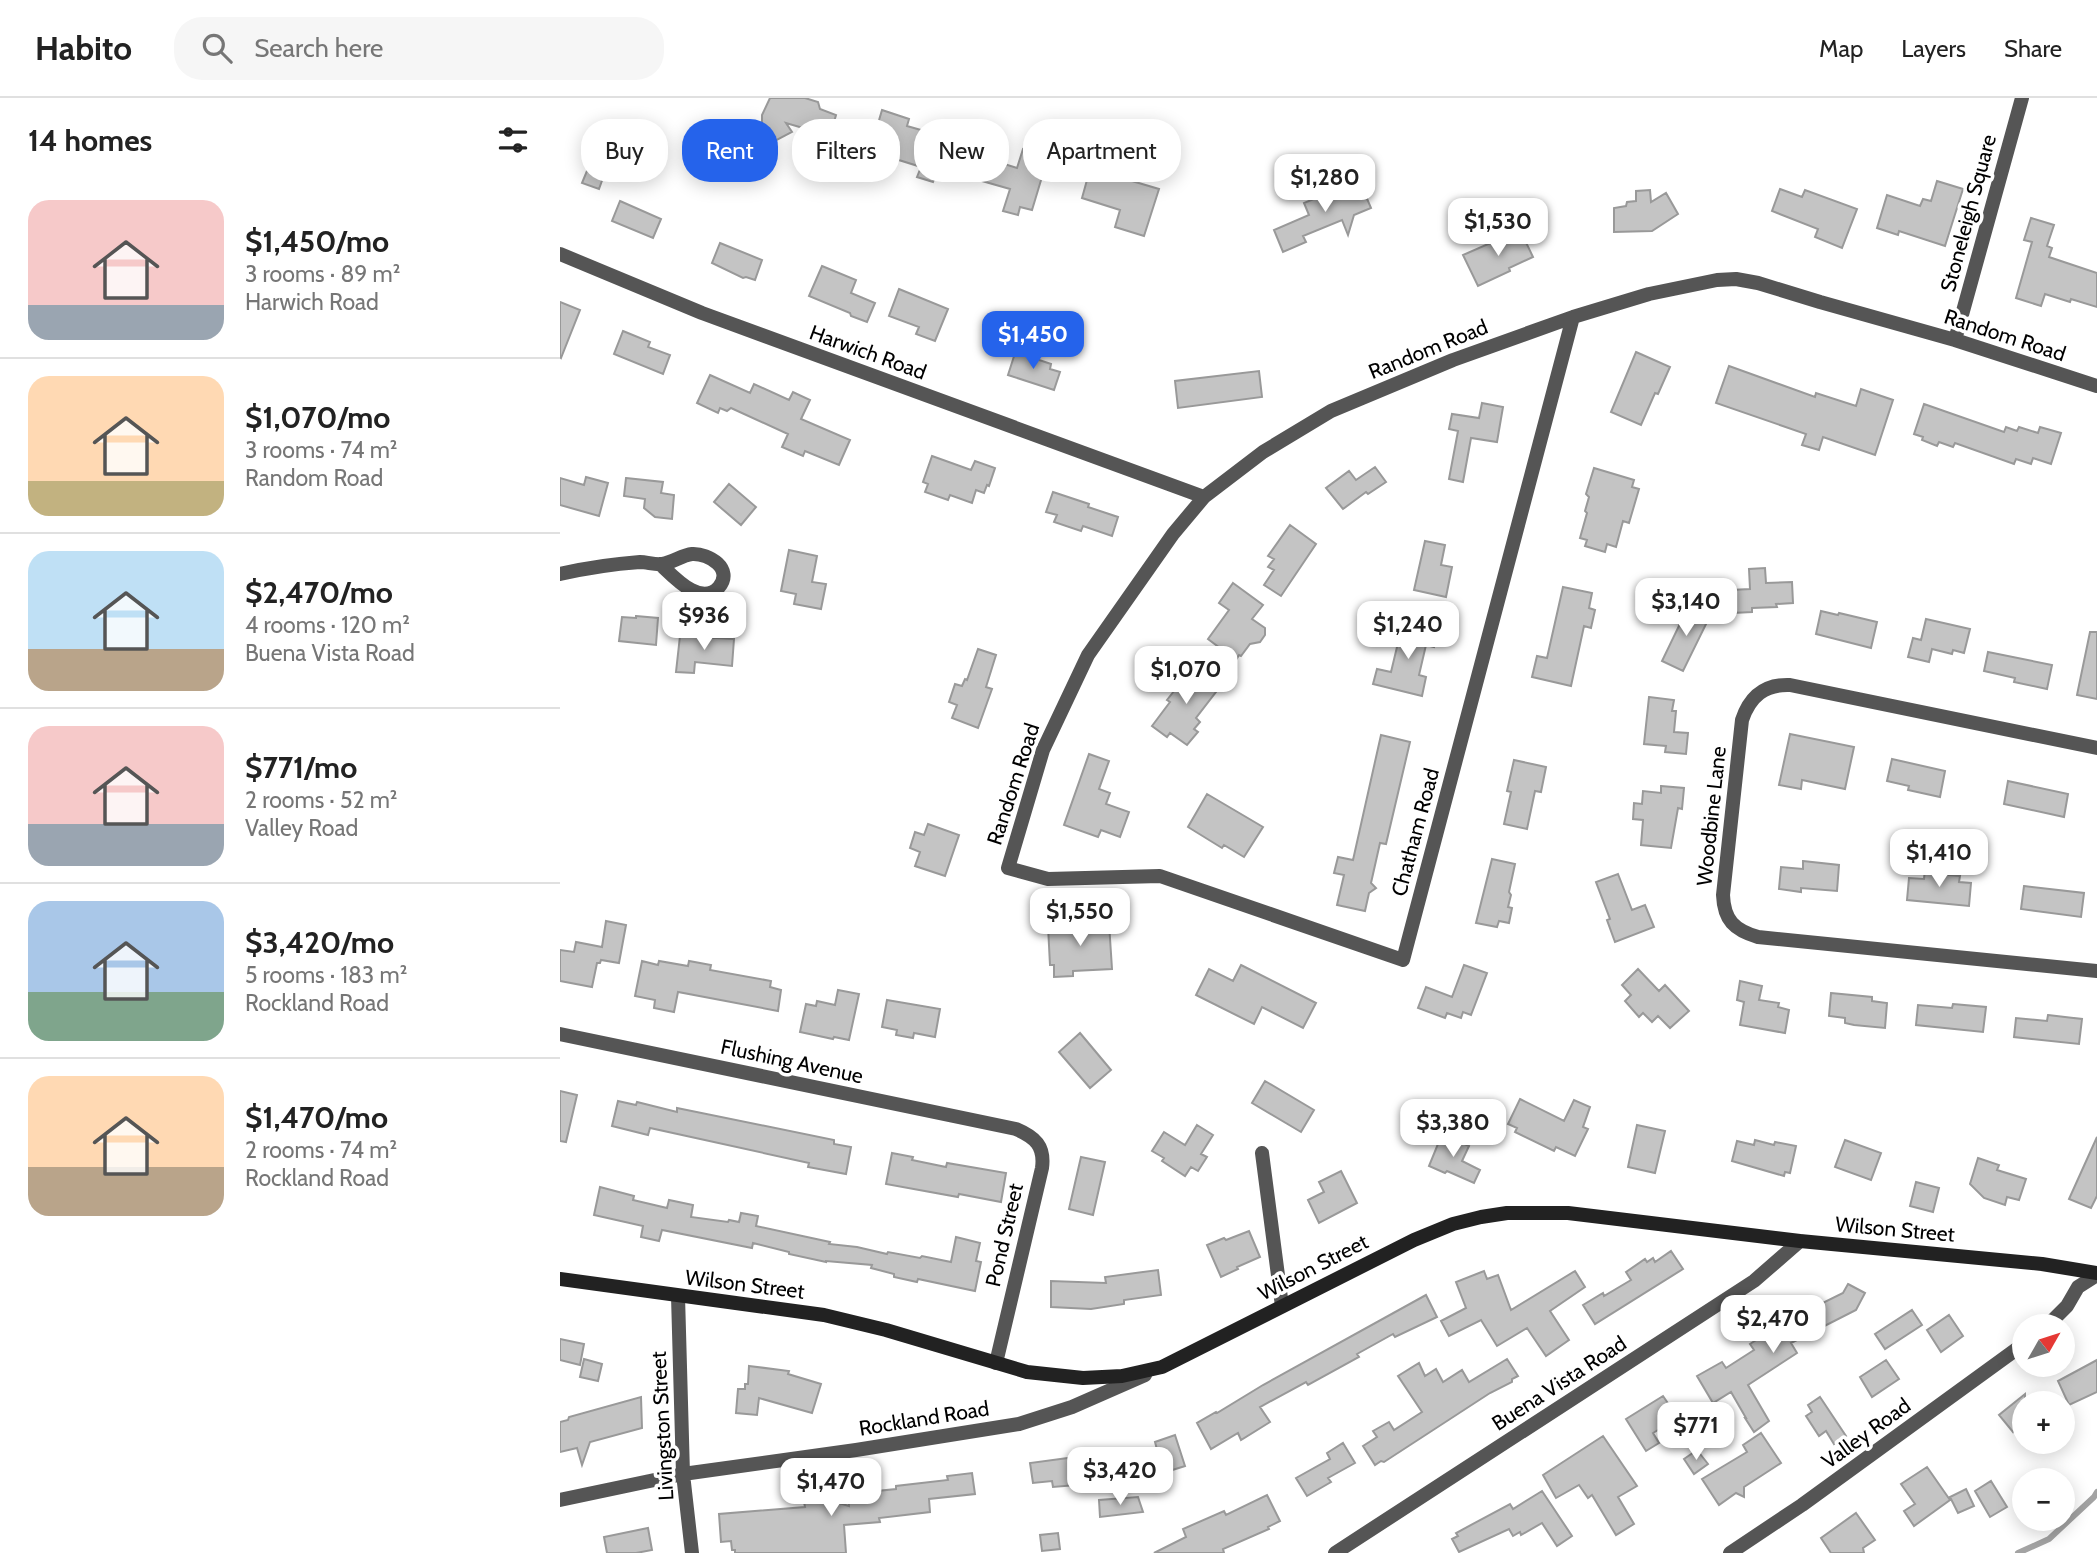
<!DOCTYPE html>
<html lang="en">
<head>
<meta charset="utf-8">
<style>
  :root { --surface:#fff; --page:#f6f6f6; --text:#222; --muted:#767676; --line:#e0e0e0; --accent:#2563eb }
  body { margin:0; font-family:Cabin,sans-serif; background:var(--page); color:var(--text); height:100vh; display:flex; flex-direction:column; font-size:26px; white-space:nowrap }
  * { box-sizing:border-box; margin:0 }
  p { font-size:23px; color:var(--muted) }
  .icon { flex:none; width:38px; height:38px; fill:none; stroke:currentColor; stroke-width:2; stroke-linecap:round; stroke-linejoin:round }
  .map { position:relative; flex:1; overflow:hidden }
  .panel { display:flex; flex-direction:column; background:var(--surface); width:560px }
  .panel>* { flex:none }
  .banner { position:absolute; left:21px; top:21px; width:665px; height:63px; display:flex; gap:14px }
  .needle { width:46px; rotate:51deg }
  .buttons { position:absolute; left:1452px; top:1216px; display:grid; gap:14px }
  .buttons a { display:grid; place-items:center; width:63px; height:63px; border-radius:50%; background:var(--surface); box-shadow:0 4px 18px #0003; font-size:35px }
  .price { position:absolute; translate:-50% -60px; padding:0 16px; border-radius:14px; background:#fff; color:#222; font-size:23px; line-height:46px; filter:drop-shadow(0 2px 4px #0008) }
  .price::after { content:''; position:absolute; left:50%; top:42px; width:21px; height:16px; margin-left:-10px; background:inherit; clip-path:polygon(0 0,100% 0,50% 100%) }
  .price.current { background:var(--accent); color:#fff }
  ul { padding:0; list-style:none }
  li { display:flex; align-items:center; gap:21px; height:175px; padding:0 28px }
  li+li { border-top:2px solid var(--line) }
  li span { display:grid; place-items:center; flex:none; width:196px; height:140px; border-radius:21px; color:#555 }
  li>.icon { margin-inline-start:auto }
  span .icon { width:84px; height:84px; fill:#fffc; stroke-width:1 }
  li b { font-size:30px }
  h2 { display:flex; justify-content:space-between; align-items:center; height:84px; padding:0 28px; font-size:30px }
  .tag { padding:0 24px; border-radius:28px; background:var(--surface); box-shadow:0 4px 18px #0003; font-size:24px; line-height:63px }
  .tag.current { background:var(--accent); color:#fff }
  header { display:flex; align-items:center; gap:42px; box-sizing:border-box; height:98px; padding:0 35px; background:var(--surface); border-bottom:2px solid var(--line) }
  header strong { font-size:33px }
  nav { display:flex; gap:38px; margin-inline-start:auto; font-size:24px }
  .search { width:490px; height:63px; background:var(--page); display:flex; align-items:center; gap:18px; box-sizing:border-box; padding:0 24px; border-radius:28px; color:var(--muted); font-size:26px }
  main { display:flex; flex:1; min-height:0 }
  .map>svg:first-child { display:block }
</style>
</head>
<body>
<header>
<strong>Habito</strong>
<div class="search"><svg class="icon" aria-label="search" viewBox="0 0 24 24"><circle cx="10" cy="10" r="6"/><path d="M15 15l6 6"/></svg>Search here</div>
<nav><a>Map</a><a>Layers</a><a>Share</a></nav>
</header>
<main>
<section class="panel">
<h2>14 homes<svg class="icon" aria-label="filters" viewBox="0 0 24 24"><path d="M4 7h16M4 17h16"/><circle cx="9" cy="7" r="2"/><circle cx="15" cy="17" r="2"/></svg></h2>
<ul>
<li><span style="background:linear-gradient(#f6c9c9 75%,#9aa5b1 0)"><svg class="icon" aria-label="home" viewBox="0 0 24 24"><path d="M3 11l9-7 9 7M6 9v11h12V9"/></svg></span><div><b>$1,450/mo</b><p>3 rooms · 89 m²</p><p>Harwich Road</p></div></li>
<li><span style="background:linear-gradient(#ffd9b3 75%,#c2b280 0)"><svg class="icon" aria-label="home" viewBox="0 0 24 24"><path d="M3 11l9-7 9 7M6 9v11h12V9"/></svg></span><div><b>$1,070/mo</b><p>3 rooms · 74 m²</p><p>Random Road</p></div></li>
<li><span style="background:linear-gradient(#bfe0f5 70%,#b9a48a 0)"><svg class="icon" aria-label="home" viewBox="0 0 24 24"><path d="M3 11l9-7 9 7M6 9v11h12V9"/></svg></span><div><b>$2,470/mo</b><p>4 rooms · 120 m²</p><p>Buena Vista Road</p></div></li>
<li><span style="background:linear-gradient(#f6c9c9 70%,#9aa5b1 0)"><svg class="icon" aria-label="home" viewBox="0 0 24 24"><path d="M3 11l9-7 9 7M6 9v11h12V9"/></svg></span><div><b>$771/mo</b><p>2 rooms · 52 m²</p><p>Valley Road</p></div></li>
<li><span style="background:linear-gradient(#a9c7e8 65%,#7fa58c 0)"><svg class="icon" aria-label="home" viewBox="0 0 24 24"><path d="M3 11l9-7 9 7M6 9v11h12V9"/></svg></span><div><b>$3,420/mo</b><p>5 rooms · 183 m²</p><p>Rockland Road</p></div></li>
<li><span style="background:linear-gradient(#ffd9b3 65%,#b9a48a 0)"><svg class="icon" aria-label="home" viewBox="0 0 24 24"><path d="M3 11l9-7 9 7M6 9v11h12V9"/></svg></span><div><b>$1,470/mo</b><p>2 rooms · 74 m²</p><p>Rockland Road</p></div></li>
</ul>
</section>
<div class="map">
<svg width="1537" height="1455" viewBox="0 0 1537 1455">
  <rect width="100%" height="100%" fill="#fff"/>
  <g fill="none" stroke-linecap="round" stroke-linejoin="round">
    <!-- stream -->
    <path stroke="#a3a3a3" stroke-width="6" d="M1458,1455L1489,1441L1534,1399L1537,1394"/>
  </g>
  <!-- building -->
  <path fill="#c4c4c4" stroke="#999" stroke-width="2" d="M210,0H245L258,4L260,11L276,17L270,38L226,25L232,34L211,45L202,29V17Z
    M322,12L349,21L347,28L382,38V41L395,45L390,62L396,63L390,82L375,78L373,84L357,79L361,69L310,53Z
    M463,51L488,59L472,112L460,109L458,117L443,113L450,91L415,81L422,59L457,70Z
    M511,65L599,91L584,138L555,129L560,112L522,100L527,82Z
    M29,68L45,74L39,91L22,85Z
    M799,82L811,110L794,117L788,137L782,122L743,138L746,144L723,154L714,132L749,117L744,105Z
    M1377,83L1403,91L1385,148L1339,133L1338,137L1317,130L1327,97L1360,108L1363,101L1371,103Z
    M1220,91L1242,99L1245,92L1297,111L1282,150L1255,139L1258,131L1212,113Z
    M1090,92L1091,104L1106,95L1118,116L1092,133L1054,134V110L1066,108L1067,104L1076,103V93Z
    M60,103L101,121L93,140L52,123Z
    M1471,120L1494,127L1487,148L1492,150L1489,159L1537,175V209L1511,201L1510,204L1485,196L1481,208L1456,200L1472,144L1464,142Z
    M960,132L973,159L949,170L950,173L918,188L903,157Z
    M160,145L202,162L195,182L186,179L183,180L152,165Z
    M262,168L296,182L291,195L315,205L307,224L291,218L290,215L249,198Z
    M339,191L388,211L375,243L356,236L359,229L329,218Z
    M0,204L20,212L1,260L0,259Z
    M63,233L90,244L88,249L110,257L103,276L54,256Z
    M456,252L471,257L470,259L491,266L490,271L500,274L494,292L448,277Z
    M1076,254L1110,269L1098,296L1095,295L1081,327L1051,314Z
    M1169,268L1255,299L1256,295L1296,308L1301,291L1333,302L1315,357L1263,339L1259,352L1242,347L1246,336L1156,305Z
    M699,273L702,299L618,310L615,283Z
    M150,277L190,295L194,286L229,302L233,294L250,302L241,321L290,342L279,367L245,353L243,358L222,349L228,336L171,310L167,313L160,310L158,315L137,305Z
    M922,305L943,309L937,344L911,340L903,384L889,381L898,333L889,331L892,316L919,320Z
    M1364,306L1444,334L1446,329L1457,333L1459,329L1478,335L1480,329L1501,335L1491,366L1473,360L1471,366L1456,361L1454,366L1395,345L1393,349L1379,344L1377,348L1362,342L1363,339L1354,336Z
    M372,358L411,372L415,363L435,370L429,388L427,387L424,395L416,392L412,405L390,397L388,402L365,394L368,386L363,384Z
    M815,369L826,384L808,396L806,394L783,411L766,390L789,373L796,382Z
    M1034,370L1074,382L1072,389L1079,391L1069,425L1063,423L1056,449L1047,446L1045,454L1025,448L1027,442L1020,440L1027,415L1025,413L1029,399L1026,396Z
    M26,379L48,385L39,418L0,407V380L24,387Z
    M66,380L103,384L101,395L114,397L112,421L95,419L84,410L85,401L64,398Z
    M169,386L196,409L181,427L154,404Z
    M493,394L529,406L528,409L558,419L552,438L523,428L521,433L494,424L497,417L486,414Z
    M730,427L756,446L721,498L704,487L714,472L708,469L714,461L708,458Z
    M865,443L885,447L881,467L892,469L886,499L854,492Z
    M229,452L257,458L252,484L266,486L261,511L234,506L236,496L221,493Z
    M1205,470L1206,485L1232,484L1233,505L1216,506L1217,509L1192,510V514L1173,515L1171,492L1190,491L1189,471Z
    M673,485L703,507L692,521L705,530V537L700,544L690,546L681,558L679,557L676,562L648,541L669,512L659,505Z
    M1003,489L1032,495L1029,510L1035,512L1031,530L1024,528L1011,588L972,579L977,558L987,560Z
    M1129,507L1150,518L1123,573L1102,563Z
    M1261,513L1278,517L1279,515L1317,524L1311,550L1256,536Z
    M76,518L98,520L96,547L59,543L62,519L76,520Z
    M1366,521L1410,531L1404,555L1393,552L1392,556L1372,551L1369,564L1348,559L1353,540L1361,542Z
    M843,524L878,533L874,549L866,547L859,577L866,579L862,598L813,586L817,571L831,574Z
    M1530,534H1537V601L1517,597Z
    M120,538L174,541L172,568L135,564L134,575L116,574Z
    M418,551L436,557L426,589L432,591L418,630L392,620L397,607L389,604L395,586L402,588L405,581L407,582Z
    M1428,554L1492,567L1487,591L1454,584L1455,580L1424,573Z
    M634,568L657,586L656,587L659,590L636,620L640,624L634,631L638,634L627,647L610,635L607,639L592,628L610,604L607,602Z
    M1089,599L1114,602L1112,613H1116L1114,634L1128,635L1126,656L1105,654L1106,648L1084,646Z
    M1230,636L1294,649L1285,691L1242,682L1241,691L1219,687Z
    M821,637L850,644L826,746L820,745L811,785L816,790L809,795L805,813L777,807L784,777L774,775L778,759L793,762Z
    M529,656L549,663L539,691L550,695L546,706L569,714L560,739L541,732L538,739L504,727Z
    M1332,661L1385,673L1380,699L1348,692L1349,688L1327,683Z
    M954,662L986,669L981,694L975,693L967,731L944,726L951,694L947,693Z
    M1448,683L1508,696L1504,719L1444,706Z
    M1101,688L1124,690L1122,711L1118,710L1111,750L1081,747L1083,722L1073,721L1074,705L1082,706L1083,693L1101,695Z
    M647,696L703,729L684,759L664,747L662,750L628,729Z
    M368,726L399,737L385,778L355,768L360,754L350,750L355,734L364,737Z
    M932,761L955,766L949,794L951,797L948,809L952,810L949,825L939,823L937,829L916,825Z
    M1243,763L1279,767L1277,793L1241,790V794L1219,791L1221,769L1243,771Z
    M1365,771L1389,773V777L1400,778L1399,784L1411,785L1409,808L1347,802L1349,780L1364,781Z
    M1058,776L1072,812L1085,807L1094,829L1055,844L1047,822L1050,821L1036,784Z
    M1464,788L1524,795L1521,819L1461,811Z
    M46,823L66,827L59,865L41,862L40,865H37L32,889L0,883V852L14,854L16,844L42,849Z
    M549,825L552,871L513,873V878L494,879V867H490L488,828Z
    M82,863L98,867L99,863L128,868L129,863L151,867L150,872L211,883L210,889L221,892L218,913L118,894L114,914L94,910L95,902L75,898Z
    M681,867L756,905L743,930L702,909L694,926L636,897L649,871L673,883Z
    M904,867L927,875L911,917L903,914L901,920L887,915L885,920L858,910L866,889L892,899Z
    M1078,871L1099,893L1105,887L1129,913L1110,930L1098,918L1092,924L1083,915L1079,919L1065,903L1071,897L1062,887Z
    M1180,883L1202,888L1199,902L1219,905L1218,909L1229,912L1225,935L1180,927L1184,904L1177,902Z
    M278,892L299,896L289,942L274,939L273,941L240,934L246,906L256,908L257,903L275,907Z
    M1271,895L1312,899V903L1327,905L1325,930L1294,927L1285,925V920L1269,918Z
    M327,902L380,911L375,939L354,935L353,940L336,937L337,932L322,929Z
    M1393,906L1426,909L1423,934L1356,927L1358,907L1392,910Z
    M1488,917L1522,921L1519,946L1454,939L1456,920L1487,923Z
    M520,935L551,972L530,990L499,954Z
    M705,983L754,1012L741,1034L692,1005Z
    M0,993L17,997L6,1044L0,1043Z
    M960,1001L1004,1023L1014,1002L1030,1009L1023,1029L1028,1031L1015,1058L996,1049L994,1053L955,1034L957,1030L948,1026Z
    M58,1003L76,1007L77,1004L117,1014V1010L274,1042V1046L291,1049L286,1076L248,1069L249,1065L90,1030L88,1037L52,1028Z
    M637,1027L653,1037L641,1056L647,1059L638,1073L631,1069L625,1078L602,1063L604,1060L592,1053L604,1034L625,1047Z
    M1077,1027L1105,1033L1095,1075L1068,1069Z
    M882,1036L909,1048L902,1063L920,1072L914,1085L887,1073L885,1075L869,1068Z
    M1537,1039V1098L1531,1110L1509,1101Z
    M1195,1042L1214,1047L1215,1044L1236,1048L1230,1075L1225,1074L1224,1078L1172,1063L1177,1043L1194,1047Z
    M1285,1042L1321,1055L1311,1082L1275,1069Z
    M332,1055L353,1059L352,1062L386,1069L387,1065L446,1075L441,1104L399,1096L398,1099L326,1086Z
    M521,1059L545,1064L533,1117L509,1111Z
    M1418,1060L1439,1067L1437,1072L1466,1081L1459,1102L1447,1099L1445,1107L1424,1100L1410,1086Z
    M781,1073L797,1105L759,1125L748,1102L764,1094L759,1084Z
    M1356,1084L1379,1090L1373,1114L1350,1108Z
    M40,1089L74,1098L73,1102L107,1110L109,1102L133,1107L131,1119L168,1124L169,1122L179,1124L181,1115L198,1118L196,1128L270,1144L269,1146L297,1149L327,1156L328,1154L360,1160L362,1158L391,1164L396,1139L420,1145L416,1163L421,1164L415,1193L358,1181L357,1184L334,1179V1176L311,1170L312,1167L266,1163V1164L229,1156V1154L193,1145L192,1150L102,1132L99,1143L81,1139L83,1128L34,1117Z
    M689,1133L700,1159L677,1169L678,1171L661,1179L647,1147L664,1140L666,1142Z
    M1111,1153L1123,1171L1035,1226L1023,1207L1043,1195L1044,1198L1071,1182L1066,1174L1085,1161L1087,1164L1093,1160L1095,1164Z
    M598,1172L601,1197L564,1202V1206L531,1211L491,1209V1183L546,1185L545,1179Z
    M924,1173L927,1181L938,1177L951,1212L1015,1173L1025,1189L990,1213L1009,1242L986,1258L967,1230L937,1248L921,1222L889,1238L881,1223L906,1210L896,1184Z
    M1288,1186L1305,1195L1296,1212L1231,1245L1237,1255L1188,1287L1209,1323L1194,1334L1185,1320H1186L1171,1294L1153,1305L1137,1278L1162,1264L1166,1270L1194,1252L1190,1246L1226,1223L1283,1195Z
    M866,1197L877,1219L835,1239L833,1236L797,1256L799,1259L748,1287L746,1284L700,1309L710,1324L681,1342L678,1335L651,1351L637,1325L656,1314L657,1315L703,1287Z
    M1352,1212L1362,1227L1325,1251L1315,1236Z
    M1389,1217L1403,1238L1381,1254L1367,1232Z
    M0,1241L24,1246L20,1267L0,1262Z
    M24,1261L42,1266L38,1283L20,1279Z
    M947,1261L958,1278L952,1281V1284L930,1295L824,1364L821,1363L815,1367L803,1348L817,1339L813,1333L829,1324L834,1332L862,1314L838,1278L859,1265L865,1278L876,1271L883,1284L902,1272L909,1284Z
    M1326,1262L1339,1281L1312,1299L1300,1279Z
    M1537,1262V1294L1509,1307L1498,1283Z
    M189,1268L229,1273L228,1276L261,1286L252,1315L199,1300L197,1317L176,1315L178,1291H185V1286H188Z
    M1465,1296V1343L1455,1331L1453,1334L1439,1317Z
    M1103,1298L1118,1320L1093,1335L1099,1345L1086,1353L1066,1321Z
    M81,1299L82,1330L30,1344L22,1367L17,1350L0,1354V1324L8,1322L9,1319Z
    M1260,1299L1286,1338L1274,1346L1266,1333L1259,1338L1246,1318L1252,1314L1248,1307Z
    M1201,1335L1221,1365L1184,1389V1399L1176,1395L1159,1407L1142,1381L1187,1354L1183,1347Z
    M615,1337L625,1368L603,1375L595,1344Z
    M1043,1338L1077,1388L1058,1399L1074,1426L1056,1437L1032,1397L1028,1400L1019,1387L996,1400L983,1377Z
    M783,1345L795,1365L768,1380L771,1384L747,1398L736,1380L770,1361L767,1355Z
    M1137,1352L1148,1366L1134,1376L1124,1361Z
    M538,1356L540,1385L493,1389L492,1383L473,1385L470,1365Z
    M1367,1369L1390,1402L1354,1428L1344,1413L1355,1406L1341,1386Z
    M412,1375L415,1396L369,1401L370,1414L319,1420L320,1424L284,1427L286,1455H175V1452H172L171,1443L161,1444L159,1416L245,1409L244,1404L259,1403L260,1399L289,1408L288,1396L336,1391V1388L388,1382L387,1378Z
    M1431,1383L1447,1409L1430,1419L1415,1393Z
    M1406,1391L1414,1408L1398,1415L1390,1399Z
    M982,1393L1012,1438L997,1448L982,1425L961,1437L960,1434L953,1438L949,1431L899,1454L892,1441L898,1438L896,1435L950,1406L953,1411Z
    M707,1397L720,1423L708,1429L709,1431L663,1451L664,1455H594L626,1439L623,1431L664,1413L666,1417Z
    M578,1399L583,1414L540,1419L539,1402Z
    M1296,1415L1315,1442L1303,1450L1304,1455H1271L1261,1440Z
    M88,1430L92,1452L76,1455H47L44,1439Z
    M498,1435L500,1451L482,1453L480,1437Z"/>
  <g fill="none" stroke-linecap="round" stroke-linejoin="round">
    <!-- minor -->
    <path stroke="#555" stroke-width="14" d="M0,156L142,215L644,399
      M1013,219L843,862L600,778L488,781L448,770L483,652L528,557L613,436L644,399L703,354L771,313L893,262L1013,219L1089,196L1157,182L1176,181L1198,185L1260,204L1395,242L1537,288
      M1395,242L1462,0
      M0,476C26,470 53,466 80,464C87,464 95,467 102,466C112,465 122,457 132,456C149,455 174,471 159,489C141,510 113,478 100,466
      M1537,650L1230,587C1205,586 1190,598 1182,622L1163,797C1164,822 1174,832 1198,839L1537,873
      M0,936L456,1031C475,1039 485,1048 482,1070L436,1265
      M702,1055L722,1208
      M118,1198L123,1376L132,1455
      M1487,1228L1507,1208L1518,1189L1537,1177
      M0,1402L123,1376L296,1352L459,1326L512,1309L585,1277
      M775,1455L1194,1183L1240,1143
      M1170,1455L1242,1407L1465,1245"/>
    <!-- secondary -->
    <path stroke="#222" stroke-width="14" d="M0,1181L264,1217L326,1232L467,1274L523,1280L562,1278L602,1269L854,1142L893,1126L921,1119L947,1115H1008L1240,1143L1482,1166L1537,1175"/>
  </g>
  <g text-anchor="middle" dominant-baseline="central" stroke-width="7" stroke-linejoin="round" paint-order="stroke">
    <!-- street labels -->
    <g font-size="21" fill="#000" stroke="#fff">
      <text transform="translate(1408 115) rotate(-75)">Stoneleigh Square</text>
      <text transform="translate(1445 237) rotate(18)">Random Road</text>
      <text transform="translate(868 251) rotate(-22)">Random Road</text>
      <text transform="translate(308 254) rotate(20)">Harwich Road</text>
      <text transform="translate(453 686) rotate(-72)">Random Road</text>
      <text transform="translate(1151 718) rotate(-84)">Woodbine Lane</text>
      <text transform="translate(855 734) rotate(-75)">Chatham Road</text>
      <text transform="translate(232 963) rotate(12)">Flushing Avenue</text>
      <text transform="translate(1335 1131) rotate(5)">Wilson Street</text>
      <text transform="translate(444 1137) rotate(-77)">Pond Street</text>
      <text transform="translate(753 1169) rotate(-27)">Wilson Street</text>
      <text transform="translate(185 1186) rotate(7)">Wilson Street</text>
      <text transform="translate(999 1285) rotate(-33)">Buena Vista Road</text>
      <text transform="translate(364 1320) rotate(-9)">Rockland Road</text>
      <text transform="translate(102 1328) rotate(-93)">Livingston Street</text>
      <text transform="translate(1306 1335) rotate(-36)">Valley Road</text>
    </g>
  </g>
</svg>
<div class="buttons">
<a><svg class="needle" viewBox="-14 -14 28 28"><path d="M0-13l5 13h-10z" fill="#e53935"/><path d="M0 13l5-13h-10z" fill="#767676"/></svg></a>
<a>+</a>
<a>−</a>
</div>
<b class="price" style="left:765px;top:116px">$1,280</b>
<b class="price" style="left:938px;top:160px">$1,530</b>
<b class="price current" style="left:473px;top:273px">$1,450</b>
<b class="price" style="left:1126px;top:540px">$3,140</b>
<b class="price" style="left:144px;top:554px">$936</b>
<b class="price" style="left:848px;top:563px">$1,240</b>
<b class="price" style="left:626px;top:608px">$1,070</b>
<b class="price" style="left:1379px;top:791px">$1,410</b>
<b class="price" style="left:520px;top:850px">$1,550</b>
<b class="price" style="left:893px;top:1061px">$3,380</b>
<b class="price" style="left:1213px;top:1257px">$2,470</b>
<b class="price" style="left:1136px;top:1364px">$771</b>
<b class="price" style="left:560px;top:1409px">$3,420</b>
<b class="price" style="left:271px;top:1420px">$1,470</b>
<div class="banner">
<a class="tag">Buy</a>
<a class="tag current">Rent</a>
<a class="tag">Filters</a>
<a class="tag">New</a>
<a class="tag">Apartment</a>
</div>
</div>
</main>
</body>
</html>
